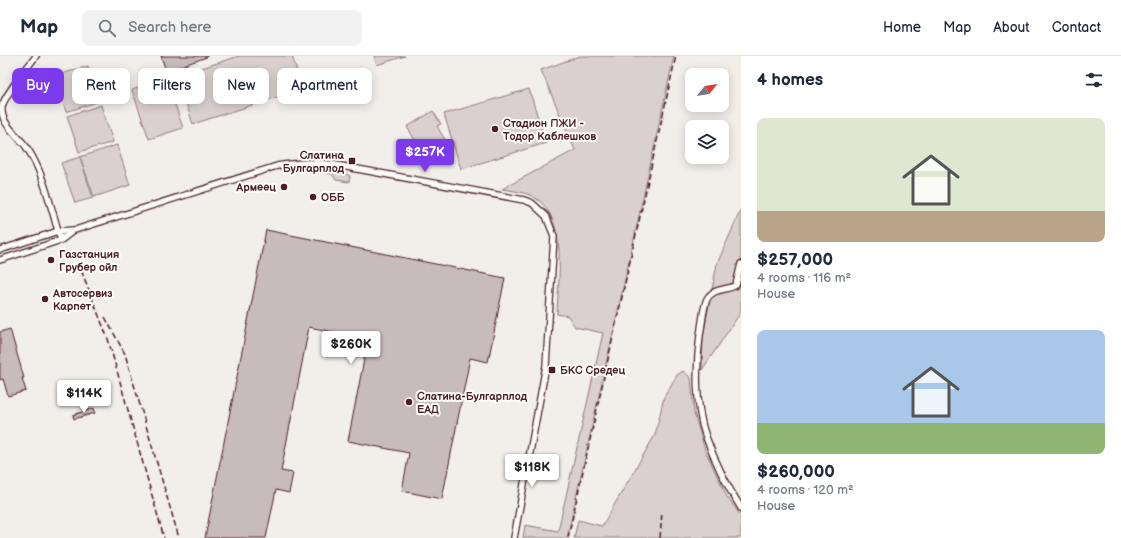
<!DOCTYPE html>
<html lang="en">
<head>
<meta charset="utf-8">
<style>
  :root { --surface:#fff; --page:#f2f2f3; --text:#1f2937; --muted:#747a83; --line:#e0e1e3; --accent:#7c3aed }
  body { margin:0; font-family:"Balsamiq Sans",sans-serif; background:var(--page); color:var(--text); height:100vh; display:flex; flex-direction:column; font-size:15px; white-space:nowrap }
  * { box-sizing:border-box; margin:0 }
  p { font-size:13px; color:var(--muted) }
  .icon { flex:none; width:22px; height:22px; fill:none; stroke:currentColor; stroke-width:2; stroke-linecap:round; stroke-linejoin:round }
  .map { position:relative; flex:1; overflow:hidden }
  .drawer { display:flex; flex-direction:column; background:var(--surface); width:380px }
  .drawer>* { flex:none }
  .guide { position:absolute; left:12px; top:12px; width:380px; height:36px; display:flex; gap:8px }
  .needle { width:26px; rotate:60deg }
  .controls { position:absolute; left:685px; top:12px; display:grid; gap:8px }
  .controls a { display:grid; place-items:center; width:44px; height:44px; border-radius:8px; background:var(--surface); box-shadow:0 2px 10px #0003; font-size:20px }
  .price { position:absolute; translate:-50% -34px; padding:0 9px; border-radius:4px; background:#fff; color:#222; font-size:13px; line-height:26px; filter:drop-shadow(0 1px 2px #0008) }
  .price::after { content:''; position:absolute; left:50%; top:24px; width:12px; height:9px; margin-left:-6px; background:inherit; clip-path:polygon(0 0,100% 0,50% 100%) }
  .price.selected { background:var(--accent); color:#fff }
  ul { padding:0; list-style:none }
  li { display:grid; align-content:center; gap:8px; height:212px; padding:0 16px }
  li span { display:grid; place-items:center; height:124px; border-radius:8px; color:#555 }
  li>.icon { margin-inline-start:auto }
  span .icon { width:72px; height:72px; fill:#fffc; stroke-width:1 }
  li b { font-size:17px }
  h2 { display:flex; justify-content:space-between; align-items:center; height:48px; padding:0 16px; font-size:17px }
  .pill { padding:0 14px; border-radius:8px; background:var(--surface); box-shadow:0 2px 10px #0003; font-size:14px; line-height:36px }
  .pill.selected { background:var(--accent); color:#fff }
  header { display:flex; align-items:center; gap:24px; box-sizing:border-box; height:56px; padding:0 20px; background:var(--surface); border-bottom:1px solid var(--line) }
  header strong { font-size:19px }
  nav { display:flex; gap:22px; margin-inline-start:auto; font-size:14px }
  .search { width:280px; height:36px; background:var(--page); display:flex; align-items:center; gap:10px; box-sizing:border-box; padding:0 14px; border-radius:8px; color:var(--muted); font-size:15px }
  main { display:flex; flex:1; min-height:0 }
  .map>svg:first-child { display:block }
</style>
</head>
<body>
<header>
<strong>Map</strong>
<div class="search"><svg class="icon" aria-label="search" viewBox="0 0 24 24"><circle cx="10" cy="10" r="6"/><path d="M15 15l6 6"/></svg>Search here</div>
<nav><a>Home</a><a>Map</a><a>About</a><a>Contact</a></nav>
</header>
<main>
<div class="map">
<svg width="741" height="482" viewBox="0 0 741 482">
  <rect width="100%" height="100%" fill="#f2efeb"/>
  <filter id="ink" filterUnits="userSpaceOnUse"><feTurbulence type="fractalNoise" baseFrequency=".025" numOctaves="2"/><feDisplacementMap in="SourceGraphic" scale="8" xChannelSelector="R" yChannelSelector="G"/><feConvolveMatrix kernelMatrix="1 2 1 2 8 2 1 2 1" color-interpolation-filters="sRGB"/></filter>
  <g filter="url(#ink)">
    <!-- green -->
    <path fill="#d9d0cf" stroke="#92787d" d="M239,0H292L303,33L193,68L177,20Z
      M374,0H405L377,9Z
      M580,0H674L632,192L567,482H523L525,469L558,475L603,277L575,271L568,260L557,258C558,225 568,165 537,143C527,136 514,135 502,133L575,94L541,14Z
      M88,10L100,45L66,56L54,20Z
      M166,22L183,72L149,83L132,34Z
      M529,33L546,87L461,113L444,58Z
      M101,49L113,86L79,96L67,60Z
      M433,55L441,68L437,70L445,84L419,100L410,87L415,84L407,71Z
      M117,89L130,129L94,141L80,101Z
      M80,101L93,142L75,147L61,107Z
      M306,112L346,118L350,120L349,126L336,124L332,118L304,114Z
      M741,153V256L702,314L703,280L717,208Z
      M683,315L691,322L694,357L705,394L727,441L741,460V482H574L578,464L602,470L655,379L664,341L677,319Z"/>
    <!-- building -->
    <path fill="#c8bbbb" stroke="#4a1f2b" d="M161,0H207V1L166,15Z
      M266,174L505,222L488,306L470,302L442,443L402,435L409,397L348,385L368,283L309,271L281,415L293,417L289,437L276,434L266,482H205Z
      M10,273L24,322H22L26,335L8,340L3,323L0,324V276Z
      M94,352L95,357L74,363L73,359Z"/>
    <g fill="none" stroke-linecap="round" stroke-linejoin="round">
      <defs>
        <path id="minor" d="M36,0C28,11 4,39 2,51C0,68 19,80 27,92C45,119 51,154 61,184
          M0,194L58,175L75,174L277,110C299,106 314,106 336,109L524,144L532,147L546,160L554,180L546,310L514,482
          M0,204L61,184L74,174
          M741,208L736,229C727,235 714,231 707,243C703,251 702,269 700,279C696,310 695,351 706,381C715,406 727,430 741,452"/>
      </defs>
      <!-- minor casing -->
      <use href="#minor" stroke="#4a1f2b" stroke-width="8"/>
      <!-- minor -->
      <use href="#minor" stroke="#fdfcf7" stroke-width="5.5"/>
      <!-- rail -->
      <path stroke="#4a1f2b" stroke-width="1.5" stroke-dasharray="6 3" stroke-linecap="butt" d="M78,206L108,283L164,482
        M105,261L125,298L179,482
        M568,482L676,0
        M660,482L662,456"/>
    </g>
  </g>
  <!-- markers -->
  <g fill="#4a1f2b" stroke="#fdfcf7" stroke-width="1.5">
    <circle cx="495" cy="73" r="4"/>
    <rect x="348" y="101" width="8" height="8" rx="2"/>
    <circle cx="284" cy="131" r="4"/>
    <circle cx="313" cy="141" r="4"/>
    <circle cx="51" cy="204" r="4"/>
    <circle cx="45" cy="243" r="4"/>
    <rect x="548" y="310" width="8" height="8" rx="2"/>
    <circle cx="409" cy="346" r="4"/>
  </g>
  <g text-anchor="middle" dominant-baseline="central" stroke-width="4" stroke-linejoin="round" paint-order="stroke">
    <!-- poi labels -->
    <g font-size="11" font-weight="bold" fill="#4a1f2b" stroke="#fdfcf7" text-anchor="start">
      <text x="503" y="67">Стадион ПЖИ -<tspan x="503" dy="13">Тодор Каблешков</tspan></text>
      <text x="344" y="99" text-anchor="end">Слатина<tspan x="344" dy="13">Булгарплод</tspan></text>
      <text x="276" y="131" text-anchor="end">Армеец</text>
      <text x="321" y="141">ОББ</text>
      <text x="59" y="198">Газстанция<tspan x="59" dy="13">Грубер ойл</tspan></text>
      <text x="53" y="237">Автосервиз<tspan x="53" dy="13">Карпет</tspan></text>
      <text x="560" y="314">БКС Средец</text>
      <text x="417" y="340">Слатина-Булгарплод<tspan x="417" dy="13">ЕАД</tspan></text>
    </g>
  </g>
</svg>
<div class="controls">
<a><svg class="needle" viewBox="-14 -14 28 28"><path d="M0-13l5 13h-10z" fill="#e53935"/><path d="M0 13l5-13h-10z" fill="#747a83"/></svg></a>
<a><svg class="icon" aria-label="layers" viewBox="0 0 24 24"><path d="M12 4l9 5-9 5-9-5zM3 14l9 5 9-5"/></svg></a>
</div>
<b class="price selected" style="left:425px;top:117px">$257K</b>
<b class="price" style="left:351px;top:309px">$260K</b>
<b class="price" style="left:84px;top:358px">$114K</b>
<b class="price" style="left:532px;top:432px">$118K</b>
<div class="guide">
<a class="pill selected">Buy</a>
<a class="pill">Rent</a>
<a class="pill">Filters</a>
<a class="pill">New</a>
<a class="pill">Apartment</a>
</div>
</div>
<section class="drawer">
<h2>4 homes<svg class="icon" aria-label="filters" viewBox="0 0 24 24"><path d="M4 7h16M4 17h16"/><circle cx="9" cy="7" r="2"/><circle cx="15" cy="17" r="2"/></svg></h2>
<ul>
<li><span style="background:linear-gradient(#dfe7d0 75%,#b9a48a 0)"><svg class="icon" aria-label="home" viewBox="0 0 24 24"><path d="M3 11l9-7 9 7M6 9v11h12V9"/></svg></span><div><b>$257,000</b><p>4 rooms · 116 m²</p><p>House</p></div></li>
<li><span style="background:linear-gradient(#a9c7e8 75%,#8fb573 0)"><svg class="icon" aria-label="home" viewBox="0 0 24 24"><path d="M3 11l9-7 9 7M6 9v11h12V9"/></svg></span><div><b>$260,000</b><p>4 rooms · 120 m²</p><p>House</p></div></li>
</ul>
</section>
</main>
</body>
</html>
